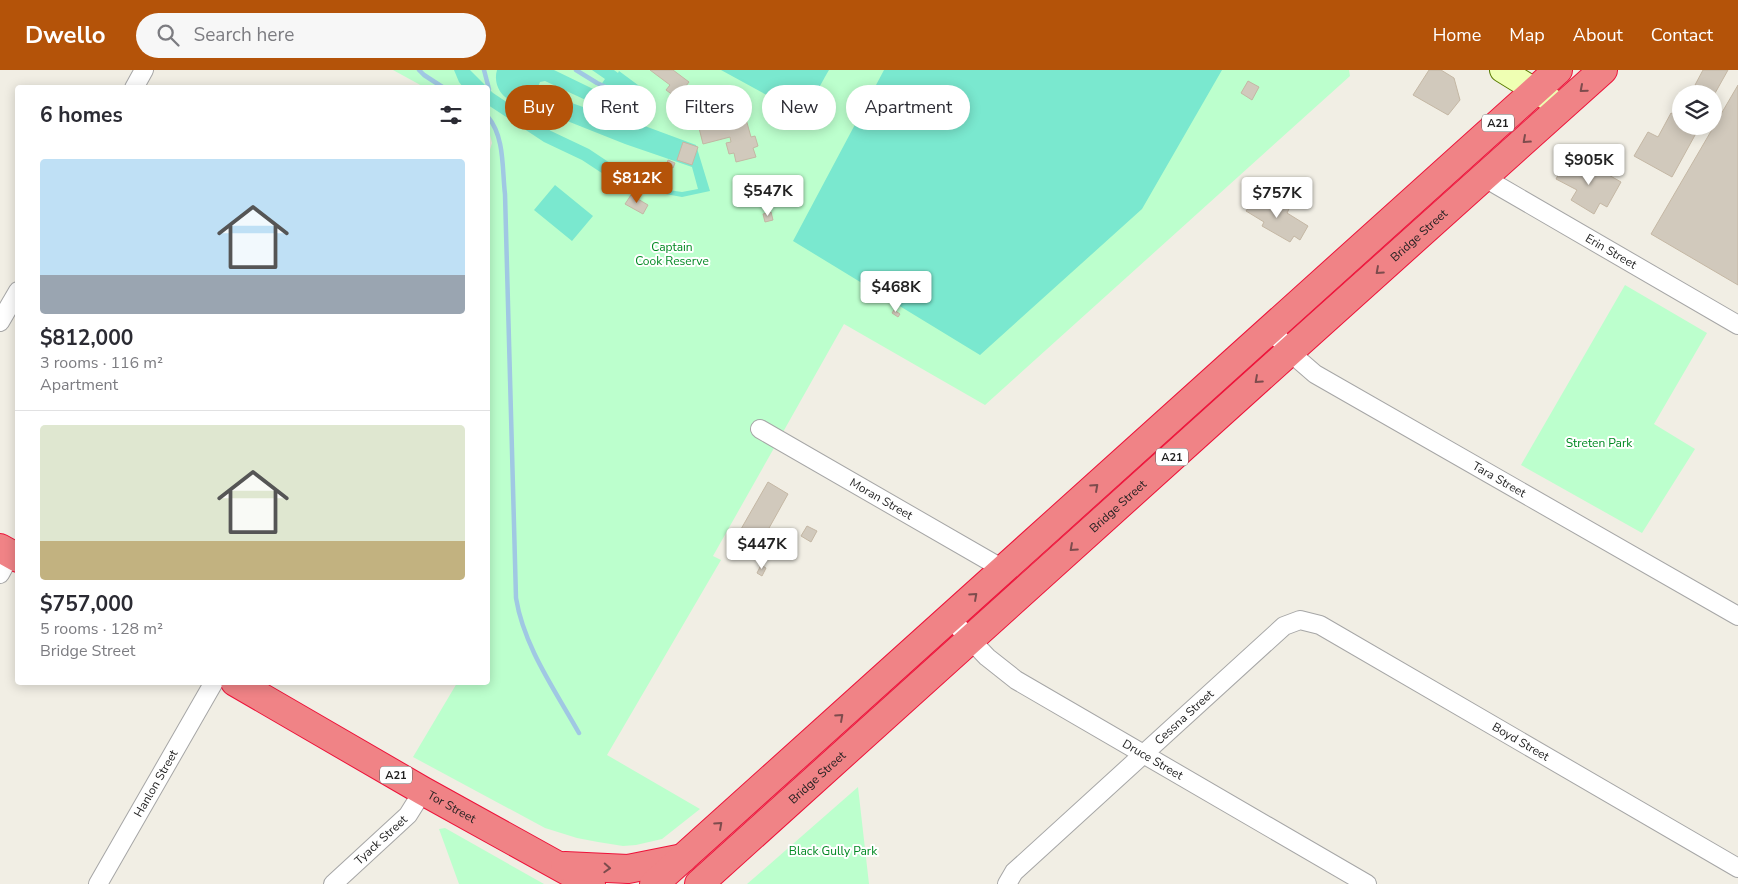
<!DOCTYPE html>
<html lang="en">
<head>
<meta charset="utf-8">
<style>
  :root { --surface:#fff; --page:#f7f7f7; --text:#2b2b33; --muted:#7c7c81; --line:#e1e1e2; --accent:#b45309 }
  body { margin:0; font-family:"Nunito Sans",sans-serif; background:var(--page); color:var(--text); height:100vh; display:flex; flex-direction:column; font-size:19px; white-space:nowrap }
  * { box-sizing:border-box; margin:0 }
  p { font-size:16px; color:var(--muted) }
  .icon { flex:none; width:28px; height:28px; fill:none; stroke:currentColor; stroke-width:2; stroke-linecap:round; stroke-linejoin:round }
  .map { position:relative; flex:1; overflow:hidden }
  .drawer { position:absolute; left:15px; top:15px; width:475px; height:600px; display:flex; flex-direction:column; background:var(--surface); border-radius:5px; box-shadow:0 2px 12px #0003 }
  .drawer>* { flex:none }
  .guide { position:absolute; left:505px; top:15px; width:475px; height:45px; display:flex; gap:10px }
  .fabs { position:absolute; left:1672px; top:15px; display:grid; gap:10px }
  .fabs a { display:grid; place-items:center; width:50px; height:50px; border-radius:50%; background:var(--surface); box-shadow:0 2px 12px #0003; font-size:25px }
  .price { position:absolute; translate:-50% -42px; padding:0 11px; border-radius:5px; background:#fff; color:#222; font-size:16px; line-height:32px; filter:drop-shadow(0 1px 2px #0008) }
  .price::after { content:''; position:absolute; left:50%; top:30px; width:15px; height:11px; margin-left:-8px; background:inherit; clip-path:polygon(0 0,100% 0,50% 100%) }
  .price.on { background:var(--accent); color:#fff }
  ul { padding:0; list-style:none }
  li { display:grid; align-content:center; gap:10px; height:265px; padding:0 25px }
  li+li { border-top:1px solid var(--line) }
  li span { display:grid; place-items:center; height:155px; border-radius:5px; color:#555 }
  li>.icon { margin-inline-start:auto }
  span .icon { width:90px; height:90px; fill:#fffc; stroke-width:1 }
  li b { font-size:21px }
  h2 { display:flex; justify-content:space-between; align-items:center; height:60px; padding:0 25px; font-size:21px }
  .tag { padding:0 18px; border-radius:22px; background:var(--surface); box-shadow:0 2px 12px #0003; font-size:18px; line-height:45px }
  .tag.on { background:var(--accent); color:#fff }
  header { display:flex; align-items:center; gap:30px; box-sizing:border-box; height:70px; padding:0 25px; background:var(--accent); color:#fff }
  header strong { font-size:24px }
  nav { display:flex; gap:28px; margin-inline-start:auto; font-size:18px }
  .search { width:350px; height:45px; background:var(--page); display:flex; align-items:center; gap:12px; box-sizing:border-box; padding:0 18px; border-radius:28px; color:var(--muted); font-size:19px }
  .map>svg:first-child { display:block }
</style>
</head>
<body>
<header>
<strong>Dwello</strong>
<div class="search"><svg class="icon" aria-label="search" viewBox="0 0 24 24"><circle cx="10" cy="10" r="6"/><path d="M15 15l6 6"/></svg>Search here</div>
<nav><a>Home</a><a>Map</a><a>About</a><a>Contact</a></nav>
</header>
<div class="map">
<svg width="1738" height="814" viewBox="0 0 1738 814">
  <rect width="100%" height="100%" fill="#f1eee4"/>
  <!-- park -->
  <path fill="#bcffcd" d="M393,0H1349L1350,6L985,335L844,254L713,486L721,490L607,685L700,739L662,769L636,775L623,776L598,772L577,768L545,758L413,687L457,613L488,612V86L492,73L488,57V18L424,17Z
    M1625,215L1707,263L1654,354L1695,379L1642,463L1521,395Z
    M858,717L869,814H747Z
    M445,758L544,814H459L439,759Z"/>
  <!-- pitch -->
  <path fill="#7ae8cf" d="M454,0H470L493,23L551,61L589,79L622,101L640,106L644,112L662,119L682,122L698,119L692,97L625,74L522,33C505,33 492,17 497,0H554L620,32L627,30L620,22H611L600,16L605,9L592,0H614L618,3L619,1L642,18L645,26C644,39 633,47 620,46L545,11L540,12L538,17L541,22L639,57L642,55L696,75L710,121L682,127L643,120L617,113L582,90L544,72L488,35V18L463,17L459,12Z
    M721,0H829C817,20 811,40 783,34Z
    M884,0H1222L1142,139L980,285L793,171Z
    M555,115L593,146L572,171L534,140Z"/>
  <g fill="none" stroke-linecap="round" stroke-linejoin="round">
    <!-- stream -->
    <path stroke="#a0c8e3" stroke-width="4.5" d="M419,0L424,5L444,18
      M484,0L489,19L488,21
      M576,0L597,13L610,19
      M488,47C505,67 502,100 505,124L516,528C524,577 555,620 579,663"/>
  </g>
  <!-- building -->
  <path fill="#d1c9bc" stroke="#c4b7a4" d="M650,0H673L689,12L677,28L666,20L670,15Z
    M1429,0H1441L1454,8L1460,30L1448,45L1413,25Z
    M1703,0H1728L1714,25L1695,15Z
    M1248,11L1259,17L1252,30L1241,23Z
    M1738,15V215L1651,164Z
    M718,17L724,19L726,25L722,30L709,33L704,31L702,24L706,20Z
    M1681,33V56H1700L1672,107L1634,86L1648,62L1658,67L1671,43L1675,45Z
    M744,42L751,67L755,66L758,76L753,78L756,87L736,92L734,83L729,84L726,73L731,72L730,67L703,74L698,54Z
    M801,46L803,55L794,57L792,49Z
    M683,72L698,77L692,95L677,90Z
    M668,90L675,93L673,98L666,96Z
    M1566,91L1581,100L1586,92L1621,112L1607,137L1600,133L1594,144L1571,130L1577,120L1556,109Z
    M1262,123L1269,127L1266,131L1279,139L1282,135L1289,139L1287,143L1308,156L1300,170L1294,166L1290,172L1262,156L1264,152L1246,141L1252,132L1255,134Z
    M631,125L648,135L643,144L625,134Z
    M771,142L773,150L765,152L763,144Z
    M866,223L871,226L869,230L863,226Z
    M894,240L900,244L898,247L892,243Z
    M768,412L788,424L754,485L733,473Z
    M807,456L817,461L811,472L801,466Z
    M761,495L766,498L762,506L757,503Z"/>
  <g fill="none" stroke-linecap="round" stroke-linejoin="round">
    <defs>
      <g id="street">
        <path d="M134,18L144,0"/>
        <path id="s1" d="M1483,107L1738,255"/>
        <path d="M0,252L18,221"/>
        <path id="s2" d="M1270,259L1300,291L1315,304L1738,546"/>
        <path id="s3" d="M760,359L1003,499"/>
        <path d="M0,504L11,484"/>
        <path id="s4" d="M950,548L987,587L1016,610L1367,814"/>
        <path id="s5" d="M98,814L214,612"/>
        <path id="s6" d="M333,814L408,745L423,721"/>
        <path id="s7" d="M1007,814L1014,802L1284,556L1300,550L1320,555L1738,798"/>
      </g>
      <path id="secondary" d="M1502,0L1562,37"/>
      <g id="highway">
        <path d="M0,478L18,488"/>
        <path id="s8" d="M235,612L423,721L591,814"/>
        <path d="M565,796L628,799L683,788"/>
        <path d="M654,814L1558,0"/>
        <path id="s9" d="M699,814L1290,281L1603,0"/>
      </g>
    </defs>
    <!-- street casing -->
    <use href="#street" stroke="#a6a6a6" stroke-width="20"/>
    <!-- secondary casing -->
    <use href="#secondary" stroke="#597b00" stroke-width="26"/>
    <!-- highway casing -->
    <use href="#highway" stroke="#ed1239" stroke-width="30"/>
    <!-- street -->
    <use href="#street" stroke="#fff" stroke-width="18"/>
    <!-- secondary -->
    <use href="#secondary" stroke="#efffb3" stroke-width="24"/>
    <!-- highway -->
    <use href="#highway" stroke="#f08386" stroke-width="28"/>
  </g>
  <!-- one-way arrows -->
  <defs><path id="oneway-chevron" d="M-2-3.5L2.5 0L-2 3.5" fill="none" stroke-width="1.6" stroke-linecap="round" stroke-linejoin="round" transform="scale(1.25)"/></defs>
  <g stroke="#7d4c4d">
    <use href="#oneway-chevron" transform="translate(1583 19) rotate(139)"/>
    <use href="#oneway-chevron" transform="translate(1526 70) rotate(138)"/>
    <use href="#oneway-chevron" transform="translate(1379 201) rotate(138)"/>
    <use href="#oneway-chevron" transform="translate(1258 310) rotate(138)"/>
    <use href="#oneway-chevron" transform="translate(1095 417) rotate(-42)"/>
    <use href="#oneway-chevron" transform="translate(1073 478) rotate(138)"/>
    <use href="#oneway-chevron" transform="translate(974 526) rotate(-42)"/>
    <use href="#oneway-chevron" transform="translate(840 647) rotate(-42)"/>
    <use href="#oneway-chevron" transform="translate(719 755) rotate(-42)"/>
    <use href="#oneway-chevron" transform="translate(607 798) rotate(3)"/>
  </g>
  <g text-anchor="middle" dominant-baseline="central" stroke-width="4" stroke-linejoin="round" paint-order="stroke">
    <!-- shield labels -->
    <g fill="#fff" stroke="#626262" stroke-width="1">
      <rect x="1482" y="44.5" width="32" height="17" rx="4"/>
      <rect x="1156" y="378.5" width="32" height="17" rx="4"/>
      <rect x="380" y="696.5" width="32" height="17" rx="4"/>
    </g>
    <g font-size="11" font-weight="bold" fill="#1f1f1f">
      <text x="1498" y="53">A21</text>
      <text x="1172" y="387">A21</text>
      <text x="396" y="705">A21</text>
    </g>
    <!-- street labels -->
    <g font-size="12" fill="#1f1f1f" stroke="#fff">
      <text stroke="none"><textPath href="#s9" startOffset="969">Bridge Street</textPath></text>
      <text stroke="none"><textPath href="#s1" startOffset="148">Erin Street</textPath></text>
      <text stroke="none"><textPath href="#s2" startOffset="276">Tara Street</textPath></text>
      <text stroke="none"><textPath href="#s3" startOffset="140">Moran Street</textPath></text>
      <text stroke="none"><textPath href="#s9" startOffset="564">Bridge Street</textPath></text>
      <text stroke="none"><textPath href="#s7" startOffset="244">Cessna Street</textPath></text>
      <text stroke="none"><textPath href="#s7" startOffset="649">Boyd Street</textPath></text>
      <text stroke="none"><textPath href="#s4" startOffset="249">Druce Street</textPath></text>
      <text stroke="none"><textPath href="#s9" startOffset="159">Bridge Street</textPath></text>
      <text stroke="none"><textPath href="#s5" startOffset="116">Hanlon Street</textPath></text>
      <text stroke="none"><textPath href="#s8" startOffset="250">Tor Street</textPath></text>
      <text stroke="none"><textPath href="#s6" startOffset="65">Tyack Street</textPath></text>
    </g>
    <!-- park labels -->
    <g font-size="12" fill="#008922" stroke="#fff">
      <text x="672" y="177">Captain<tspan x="672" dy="14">Cook Reserve</tspan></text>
      <text x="1599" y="373">Streten Park</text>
      <text x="833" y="781">Black Gully Park</text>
    </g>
  </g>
</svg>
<div class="fabs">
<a><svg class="icon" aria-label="layers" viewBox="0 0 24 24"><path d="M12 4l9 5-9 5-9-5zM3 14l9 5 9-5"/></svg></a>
</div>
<b class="price" style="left:1589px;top:116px">$905K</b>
<b class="price on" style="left:637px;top:134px">$812K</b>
<b class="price" style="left:768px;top:147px">$547K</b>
<b class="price" style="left:1277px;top:149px">$757K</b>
<b class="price" style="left:896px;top:243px">$468K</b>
<b class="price" style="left:762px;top:500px">$447K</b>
<div class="guide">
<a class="tag on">Buy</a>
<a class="tag">Rent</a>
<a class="tag">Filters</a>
<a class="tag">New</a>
<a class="tag">Apartment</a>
</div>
<section class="drawer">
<h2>6 homes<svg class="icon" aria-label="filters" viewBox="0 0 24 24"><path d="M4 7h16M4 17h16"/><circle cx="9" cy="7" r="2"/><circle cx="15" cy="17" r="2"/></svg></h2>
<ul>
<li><span style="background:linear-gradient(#bfe0f5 75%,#9aa5b1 0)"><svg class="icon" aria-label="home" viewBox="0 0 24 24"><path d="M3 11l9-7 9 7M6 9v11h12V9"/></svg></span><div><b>$812,000</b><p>3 rooms · 116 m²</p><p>Apartment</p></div></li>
<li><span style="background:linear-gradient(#dfe7d0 75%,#c2b280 0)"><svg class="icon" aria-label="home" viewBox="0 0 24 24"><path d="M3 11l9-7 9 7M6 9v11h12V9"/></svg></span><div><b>$757,000</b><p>5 rooms · 128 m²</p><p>Bridge Street</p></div></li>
</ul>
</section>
</div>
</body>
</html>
